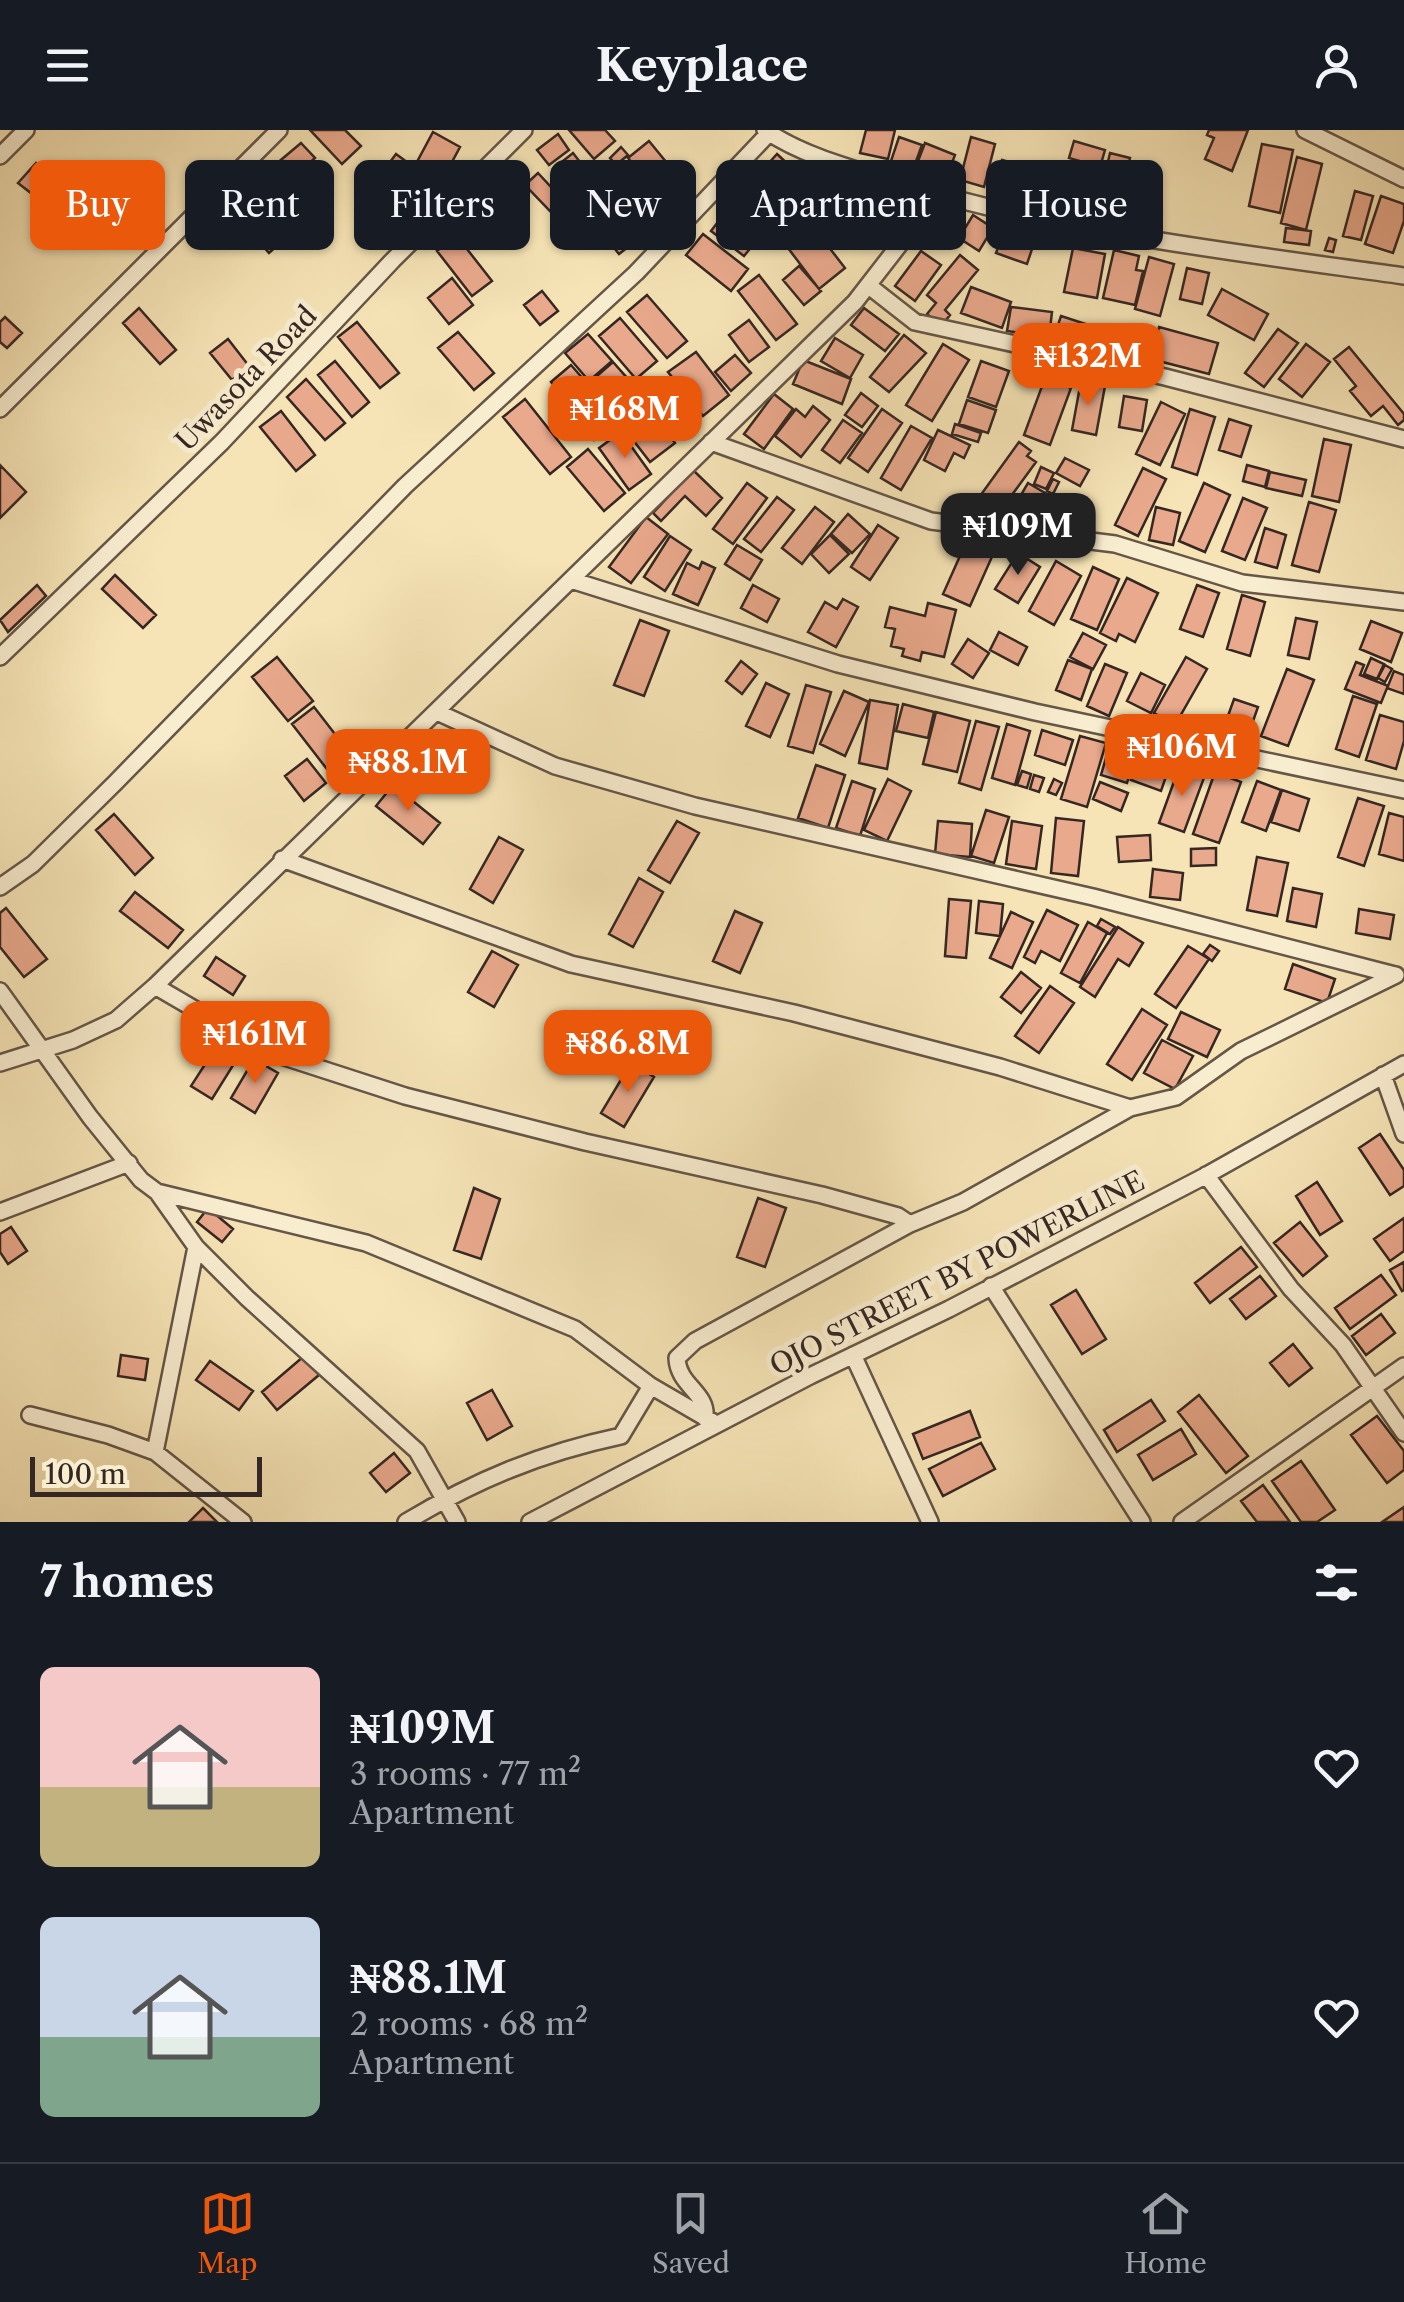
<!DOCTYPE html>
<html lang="en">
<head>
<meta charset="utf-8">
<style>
  :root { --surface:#171b24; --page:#242831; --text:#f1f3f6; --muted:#9ea1a6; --line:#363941; --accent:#ea580c }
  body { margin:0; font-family:"Libre Caslon Text",serif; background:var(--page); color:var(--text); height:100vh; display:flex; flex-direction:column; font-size:38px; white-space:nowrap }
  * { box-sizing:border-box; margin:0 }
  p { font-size:32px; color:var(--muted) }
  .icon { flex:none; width:55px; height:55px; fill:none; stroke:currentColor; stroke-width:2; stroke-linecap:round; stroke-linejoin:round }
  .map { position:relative; height:1392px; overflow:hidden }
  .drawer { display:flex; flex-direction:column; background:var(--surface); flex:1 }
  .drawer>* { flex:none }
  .guide { position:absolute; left:30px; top:30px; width:1345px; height:90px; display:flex; gap:20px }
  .scale { position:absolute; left:30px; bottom:25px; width:232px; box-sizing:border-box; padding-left:10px; border:5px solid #352722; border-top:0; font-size:28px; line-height:35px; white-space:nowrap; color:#352722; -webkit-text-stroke:8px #f9edd0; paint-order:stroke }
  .price { position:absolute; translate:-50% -85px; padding:0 22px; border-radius:20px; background:var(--accent); color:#fff; font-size:32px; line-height:65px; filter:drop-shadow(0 2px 5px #0008) }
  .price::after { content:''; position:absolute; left:50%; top:60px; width:30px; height:22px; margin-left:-15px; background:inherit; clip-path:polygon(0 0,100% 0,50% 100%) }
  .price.on { background:#222; color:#fff }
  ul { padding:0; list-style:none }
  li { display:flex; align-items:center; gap:30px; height:250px; padding:0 40px }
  li span { display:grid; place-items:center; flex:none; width:280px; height:200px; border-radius:15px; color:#555 }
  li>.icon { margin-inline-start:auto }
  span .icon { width:120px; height:120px; fill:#fffc; stroke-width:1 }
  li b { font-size:42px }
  h2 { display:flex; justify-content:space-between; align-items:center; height:120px; padding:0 40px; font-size:42px }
  .pill { padding:0 35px; border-radius:15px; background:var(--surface); box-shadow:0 2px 8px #0004; font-size:35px; line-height:90px }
  .pill.on { background:var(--accent); color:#fff }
  header { display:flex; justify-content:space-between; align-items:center; height:130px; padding:0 40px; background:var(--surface); font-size:45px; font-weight:700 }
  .tab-bar { display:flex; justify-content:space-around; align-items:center; height:140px; border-top:2px solid var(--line); background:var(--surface); font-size:28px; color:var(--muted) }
  .tab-bar a { display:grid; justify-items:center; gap:5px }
  .tab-bar .on { color:var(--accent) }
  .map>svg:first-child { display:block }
</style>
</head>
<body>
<header><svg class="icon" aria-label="menu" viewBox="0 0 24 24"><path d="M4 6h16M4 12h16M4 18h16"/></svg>Keyplace<svg class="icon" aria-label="person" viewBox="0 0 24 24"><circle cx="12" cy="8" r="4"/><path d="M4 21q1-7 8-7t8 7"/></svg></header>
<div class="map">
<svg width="1404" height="1392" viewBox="0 0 1404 1392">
  <rect width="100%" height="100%" fill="#f6e4b6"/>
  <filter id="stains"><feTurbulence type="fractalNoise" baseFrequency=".002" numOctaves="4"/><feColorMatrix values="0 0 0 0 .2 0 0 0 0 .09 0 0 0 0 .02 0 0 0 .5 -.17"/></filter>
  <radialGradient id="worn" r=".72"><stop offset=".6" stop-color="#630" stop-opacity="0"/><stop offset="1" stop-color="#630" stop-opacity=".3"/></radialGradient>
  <!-- building -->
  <path fill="#e9a98c" stroke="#352722" stroke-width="2.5" d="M310,0H345L361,16L342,34Z
    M569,0H605L615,11L594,29Z
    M866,0H895L888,29L860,23Z
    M1209,0H1248L1232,41L1205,29L1214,8L1207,5Z
    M433,2L460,17L445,45L418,30Z
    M558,4L569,20L549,35L537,20Z
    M899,7L922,15L911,45L889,37Z
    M971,7L995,14L984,57L960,50Z
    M649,11L689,60L667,75L628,28Z
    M1074,11L1105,20L1100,37L1069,28Z
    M301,13L315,28L289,51L275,35Z
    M925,13L955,25L945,51L915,39Z
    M1262,14L1293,20L1280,83L1249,76Z
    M621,17L628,25L616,35L610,28Z
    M573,23L590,45L571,61L553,39Z
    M1110,23L1130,28L1119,81L1095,76L1103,35L1107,36Z
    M396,24L430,49L414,72L379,47Z
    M777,24L821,65L802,85L759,44Z
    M1297,27L1322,34L1306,100L1281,93Z
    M1002,30L1025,36L1017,67L994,61Z
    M36,33L77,71L63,88L18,53Z
    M1063,37L1097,41L1093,73L1059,68Z
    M747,39L801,90L783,109L741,70L745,65L733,55Z
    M1034,42L1060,47L1054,80L1028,75Z
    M538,43L563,70L550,81L525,55Z
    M391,58L410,76L392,95L373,76Z
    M1355,61L1373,66L1361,110L1343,106Z
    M594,63L603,68L598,77L589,72Z
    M252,65L288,106L269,123L233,82Z
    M1381,66L1404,74V91L1393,123L1365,114Z
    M607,74L637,110L619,124L590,88Z
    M724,84L757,110L744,126L711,101Z
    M973,85L993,98L979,121L959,108Z
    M814,98L845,138L819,159L788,118Z
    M1286,98L1311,101L1309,115L1284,112Z
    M1005,99L1035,110L1027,134L996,123Z
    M703,104L748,139L731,161L686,125Z
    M456,105L492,151L472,166L437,121Z
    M1329,108L1336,110L1333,122L1325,120Z
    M1073,118L1105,124L1097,168L1064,162Z
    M1114,120L1139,126L1136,140L1143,141L1135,175L1103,168Z
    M921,121L941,135L915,171L895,156Z
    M960,125L978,140L945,180L950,185L941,196L927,184L936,173L927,165Z
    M1149,127L1174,134L1160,186L1135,179Z
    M799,136L821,161L804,175L783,150Z
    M1187,138L1209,143L1202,174L1180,169Z
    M759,145L797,194L776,210L738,161Z
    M452,148L473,175L449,194L428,168Z
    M971,157L1011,172L1002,198L961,183Z
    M1222,159L1268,184L1254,210L1208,185Z
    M542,161L558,181L540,195L524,175Z
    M647,165L687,211L667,228L627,182Z
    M1011,177L1052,182L1049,207L1007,201Z
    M139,178L176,220L160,234L123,193Z
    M864,178L899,204L885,221L851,195Z
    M1061,186L1092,196L1085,217L1054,207Z
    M5,187L22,203L7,218L0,212V192Z
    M620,188L657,231L636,249L599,206Z
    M749,190L769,217L749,232L729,205Z
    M357,192L399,243L380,258L338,207Z
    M1159,197L1218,213L1209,244L1151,229Z
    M1124,198L1151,206L1144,232L1117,224Z
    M1278,199L1298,213L1264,257L1245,243Z
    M458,202L494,243L474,260L438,218Z
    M588,204L612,231L589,251L565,223Z
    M904,205L926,223L889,262L870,247Z
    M835,208L863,225L850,248L821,231Z
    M228,209L249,236L232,250L210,223Z
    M943,214L969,230L932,291L906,275Z
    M1306,214L1330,232L1302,267L1279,249Z
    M1349,217L1404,284V290L1398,295L1383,276L1371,286L1350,261L1356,256L1334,229Z
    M696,222L729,265L703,286L668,242Z
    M735,225L751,243L731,261L715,242Z
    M803,230L851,249L842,274L793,254Z
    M335,231L369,272L352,287L318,245Z
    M981,231L1009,241L996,277L968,267Z
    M613,232L628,249L605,269L590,252Z
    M571,235L599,267L578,284L551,252Z
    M1045,248L1071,258L1050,315L1024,305Z
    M306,249L345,293L325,310L287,267Z
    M1081,251L1105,256L1096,305L1072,300Z
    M629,257L637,266L621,280L613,270Z
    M861,263L878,276L862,297L845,285Z
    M774,264L793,279L764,319L744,304Z
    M1124,266L1147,270L1142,301L1119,297Z
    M525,269L571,327L550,344L503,287Z
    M967,270L996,280L988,303L959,294Z
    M1161,272L1185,284L1160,335L1136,324Z
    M813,276L830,290L801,327L775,306L796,279L805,287Z
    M882,279L902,293L868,342L848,328Z
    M1190,279L1215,287L1197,345L1172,337Z
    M281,281L315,325L296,341L260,297Z
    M1229,289L1251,296L1241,327L1219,320Z
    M614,290L621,299L611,306L604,297Z
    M658,290L675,313L650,332L633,310Z
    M843,290L862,303L840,333L822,320Z
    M600,293L606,301L594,310L588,302Z
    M955,294L981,303L978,312L952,304Z
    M911,296L932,308L901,360L881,348Z
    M938,300L970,315L964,328L954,323L945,341L924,330Z
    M621,302L651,344L629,360L599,318Z
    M1324,309L1351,315L1339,372L1312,366Z
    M1019,312L1031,321L1027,326L1036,332L995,388L975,373Z
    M588,319L625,363L604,381L567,337Z
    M1065,328L1089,340L1080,356L1056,343Z
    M0,335L26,362L0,388Z
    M1247,335L1269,341L1265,357L1243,351Z
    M1041,337L1054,343L1046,359L1034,354Z
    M1143,338L1166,349L1138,406L1115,395Z
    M693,340L722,368L706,386L685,366L661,391L653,383Z
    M1270,342L1306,350L1302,366L1266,358Z
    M1053,349L1059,352L1053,364L1047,361Z
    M747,353L767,368L733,414L713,399Z
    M1028,353L1052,367L1038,391L1014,377Z
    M1204,353L1230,365L1205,422L1179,411Z
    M777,367L794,380L761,422L744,409Z
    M1243,368L1267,378L1245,430L1222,421Z
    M1309,372L1336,380L1319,442L1292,435Z
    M815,377L834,392L802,434L782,418Z
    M1156,377L1180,383L1173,415L1149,410Z
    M848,384L870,404L852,423L831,404Z
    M646,387L668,404L631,453L609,437Z
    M878,395L898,408L870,450L851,437Z
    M1265,398L1286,405L1277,438L1255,432Z
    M830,405L849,424L829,443L811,424Z
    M670,406L691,420L665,461L644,447Z
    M968,408L995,420L970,476L943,464Z
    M737,415L762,430L750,450L725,434Z
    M1018,423L1040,437L1018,473L995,459Z
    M1056,431L1081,446L1054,495L1029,481Z
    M702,432L715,438L698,475L673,464L687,433L699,439Z
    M1093,437L1119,449L1097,500L1071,489Z
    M115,445L156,485L143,498L102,459Z
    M1127,448L1158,463L1135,512L1119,504L1116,511L1100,503Z
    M37,455L46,466L8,502L0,490Z
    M753,455L779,469L767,492L741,478Z
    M1197,455L1219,463L1203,507L1180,499Z
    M1242,465L1265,472L1250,526L1227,519Z
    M843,469L858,477L836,517L808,502L825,472L837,479Z
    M928,473L956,480L944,527L922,522L920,531L902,526L904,519L891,516L895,499L885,497L890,477L925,486Z
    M1296,488L1317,492L1309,529L1288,525Z
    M640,490L669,501L644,566L614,555Z
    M1371,491L1402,503L1391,532L1360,519Z
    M999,502L1027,517L1018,535L990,520Z
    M1083,503L1106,515L1093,539L1070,527Z
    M968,509L989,523L973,548L952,534Z
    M277,527L313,571L288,591L252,547Z
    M1186,527L1207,539L1175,595L1154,583Z
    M1371,528L1384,534L1377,549L1364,544Z
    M1068,530L1092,539L1081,570L1056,560Z
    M741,531L757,544L742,564L726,551Z
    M1356,532L1364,535L1360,545L1388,556L1394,541L1404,545V564L1387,558L1381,573L1345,559Z
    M1105,534L1127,543L1109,586L1087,576Z
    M1385,535L1392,539L1385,552L1378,548Z
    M1287,539L1314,550L1288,616L1261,606Z
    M1141,543L1165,555L1151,583L1127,571Z
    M766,553L789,564L770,607L746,596Z
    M806,555L831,562L813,623L788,616Z
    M844,561L869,572L845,626L820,614Z
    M1353,566L1377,574L1359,627L1336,619Z
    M1234,569L1258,577L1247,608L1223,600Z
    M870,570L898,575L887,639L859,633Z
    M903,574L934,582L928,608L896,601Z
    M314,577L352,626L330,643L292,594Z
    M936,582L970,591L957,642L923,634Z
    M1380,585L1404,592V611L1396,639L1366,630Z
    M976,591L999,597L981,660L959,653Z
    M1007,594L1030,601L1015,655L992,648Z
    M1042,600L1073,610L1065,635L1035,625Z
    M1080,606L1106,613L1087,677L1061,669Z
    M1108,621L1134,629L1127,653L1101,645Z
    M1140,627L1169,638L1161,661L1131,650Z
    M307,629L326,653L304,671L285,646Z
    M816,635L845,645L828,698L798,688Z
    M1180,635L1205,645L1184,702L1159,693Z
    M1022,641L1031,644L1027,658L1017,655Z
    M1215,642L1241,652L1219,713L1193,704Z
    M1034,645L1044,648L1039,662L1030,659Z
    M888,649L911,661L887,711L864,700Z
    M1054,649L1062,653L1056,665L1048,662Z
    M852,651L875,659L860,706L836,698Z
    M1257,651L1281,660L1266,701L1242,692Z
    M1100,652L1128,663L1121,681L1093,669Z
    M393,655L440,693L423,714L376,676Z
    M1282,660L1309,669L1299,701L1271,692Z
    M1358,668L1384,676L1364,736L1338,727Z
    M986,680L1009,687L994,733L971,726Z
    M1389,683L1404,687V731L1379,724Z
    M114,684L153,728L135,745L96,700Z
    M1056,688L1084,691L1078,746L1051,743Z
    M677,691L699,703L670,753L648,740Z
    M938,691L972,694L970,727L935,724Z
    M1012,691L1042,696L1036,739L1006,734Z
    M1150,705L1151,730L1119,732L1117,707Z
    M499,707L523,720L493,773L470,759Z
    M1216,718V735L1191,736V719Z
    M1257,727L1288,733L1277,786L1247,780Z
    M1153,739L1183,743L1180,770L1150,767Z
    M639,748L663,762L633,817L609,804Z
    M1293,758L1322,764L1316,797L1287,791Z
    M135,762L183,800L168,818L120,781Z
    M949,769L971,771L966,828L945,826Z
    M979,771L1003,774L1000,806L976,803Z
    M6,778L47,829L24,847L0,817V783Z
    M1359,779L1394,785L1390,809L1356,803Z
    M1047,780L1078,795L1060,831L1041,821L1035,833L1024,827Z
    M735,781L762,793L740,843L713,831Z
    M1011,782L1033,792L1012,838L990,828Z
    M1101,789L1115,797L1110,804L1097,796Z
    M1088,792L1107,803L1080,853L1061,843Z
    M1118,797L1143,813L1129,836L1118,829L1095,867L1080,857Z
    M1210,815L1219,821L1212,831L1203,824Z
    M1188,816L1209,829L1176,878L1155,864Z
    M492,821L518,835L494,877L468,862Z
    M216,827L245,846L233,865L204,846Z
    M1293,834L1335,849L1327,873L1285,859Z
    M1021,842L1041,858L1021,883L1001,867Z
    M1050,856L1074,873L1039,923L1015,906Z
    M1142,879L1167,895L1132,950L1107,934Z
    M1181,882L1220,900L1207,927L1168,909Z
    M222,908L242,921L212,969L191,956Z
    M1162,910L1193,926L1175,959L1144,943Z
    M254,929L278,943L255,983L231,968Z
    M631,933L654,947L624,997L601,983Z
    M1380,1004L1404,1040V1056L1390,1065L1359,1018Z
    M1317,1052L1342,1091L1320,1105L1296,1066Z
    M474,1058L500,1069L481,1129L454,1120Z
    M758,1068L786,1078L765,1137L737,1127Z
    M208,1078L233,1099L222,1112L197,1092Z
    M1404,1088V1121L1390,1131L1374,1109Z
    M1300,1092L1327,1126L1303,1146L1274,1113Z
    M11,1097L27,1121L8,1134L0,1122V1104Z
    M1241,1117L1257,1137L1210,1173L1195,1153Z
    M1404,1132V1160L1402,1161L1390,1140Z
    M1381,1145L1396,1165L1350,1199L1335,1178Z
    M1260,1146L1276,1166L1246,1189L1230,1169Z
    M1076,1160L1106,1209L1082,1224L1051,1175Z
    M1381,1184L1395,1203L1366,1225L1352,1206Z
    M1293,1214L1312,1238L1289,1256L1270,1233Z
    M121,1225L148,1229L145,1250L118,1246Z
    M304,1226L319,1245L277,1280L262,1262Z
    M210,1231L253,1261L239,1280L196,1250Z
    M492,1260L512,1296L487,1310L467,1273Z
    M1199,1265L1248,1326L1226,1343L1178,1282Z
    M1151,1270L1165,1291L1117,1322L1104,1300Z
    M970,1281L980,1307L923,1329L913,1304Z
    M1377,1286L1404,1321V1340L1387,1353L1351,1305Z
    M1181,1299L1196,1324L1153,1350L1138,1325Z
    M981,1313L995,1339L943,1366L929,1339Z
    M394,1323L410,1343L386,1362L370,1343Z
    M1301,1331L1335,1380L1317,1392H1301L1272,1351Z
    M1263,1355L1290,1392H1257L1241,1371Z
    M1404,1377V1392H1382Z
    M203,1378L217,1392H189Z"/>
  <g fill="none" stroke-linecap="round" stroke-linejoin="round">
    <defs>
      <path id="minor" d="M765,0C801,25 850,38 892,51C1058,102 1233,122 1404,146
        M1305,0L1404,49
        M0,26L26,0
        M869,156L915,192L1165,247L1404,309
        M0,279L279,0
        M711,312L931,391L1115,414L1242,453L1404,472
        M571,450L838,534L1035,582L1404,660
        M0,527L222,312L393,130L524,0
        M437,582L555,636L695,676L1093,767L1395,845
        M282,729L571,834L794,883L1000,937L1130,978
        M0,757L33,734L115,653L405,356L636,143L769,3
        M155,856L266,921L405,966L585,1012L822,1065L898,1086L910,1094
        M0,861L90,987L141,1050L157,1062L366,1113L575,1199L651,1256L713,1292
        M0,933L73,910L116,890L155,856L855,172L938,65
        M1383,945L1404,1004
        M1206,1045L1291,1159L1343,1215L1404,1303
        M157,1062L196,1117L247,1168L417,1321L457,1392
        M0,1082L129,1033
        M991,1156L1142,1392
        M853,1225L930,1392
        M30,1285L108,1305L155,1322L243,1392
        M705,1288C708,1262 678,1256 677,1228L695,1211L910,1094L963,1072L1130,978L1176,967L1241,921L1396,845
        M155,1322L196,1117
        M406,1392C476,1350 541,1323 621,1306L651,1256
        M530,1392L810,1246L949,1179L1205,1046L1404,934
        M1182,1392L1404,1236"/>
    </defs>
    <!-- minor casing -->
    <use href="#minor" stroke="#655647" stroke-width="20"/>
    <!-- minor -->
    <use href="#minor" stroke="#f9edd0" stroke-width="15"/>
  </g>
  <g text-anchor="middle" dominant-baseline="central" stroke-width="10" stroke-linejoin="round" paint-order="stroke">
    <!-- street labels -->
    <g font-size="28" fill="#352722" stroke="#f9edd0">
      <text transform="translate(246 248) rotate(-46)">Uwasota Road</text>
      <text transform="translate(957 1143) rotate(-27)">OJO STREET BY POWERLINE</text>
    </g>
  </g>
  <rect width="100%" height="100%" filter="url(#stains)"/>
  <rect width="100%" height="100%" fill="url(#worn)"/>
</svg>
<div class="scale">100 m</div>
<b class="price" style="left:1088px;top:278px">₦132M</b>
<b class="price" style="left:625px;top:331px">₦168M</b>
<b class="price on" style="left:1018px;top:448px">₦109M</b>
<b class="price" style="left:1182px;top:669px">₦106M</b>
<b class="price" style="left:408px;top:684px">₦88.1M</b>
<b class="price" style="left:255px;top:956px">₦161M</b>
<b class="price" style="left:628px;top:965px">₦86.8M</b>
<div class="guide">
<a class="pill on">Buy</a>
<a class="pill">Rent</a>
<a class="pill">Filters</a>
<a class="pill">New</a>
<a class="pill">Apartment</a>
<a class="pill">House</a>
</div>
</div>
<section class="drawer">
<h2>7 homes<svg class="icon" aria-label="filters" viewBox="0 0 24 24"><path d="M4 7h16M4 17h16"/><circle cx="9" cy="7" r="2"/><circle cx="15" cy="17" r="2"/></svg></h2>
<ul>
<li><span style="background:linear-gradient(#f6c9c9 60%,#c2b280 0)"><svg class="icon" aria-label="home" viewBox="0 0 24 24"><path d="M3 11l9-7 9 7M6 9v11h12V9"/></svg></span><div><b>₦109M</b><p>3 rooms · 77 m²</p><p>Apartment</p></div><svg class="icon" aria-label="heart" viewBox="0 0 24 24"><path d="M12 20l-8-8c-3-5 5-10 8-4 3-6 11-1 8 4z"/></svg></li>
<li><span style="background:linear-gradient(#c9d6e8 60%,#7fa58c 0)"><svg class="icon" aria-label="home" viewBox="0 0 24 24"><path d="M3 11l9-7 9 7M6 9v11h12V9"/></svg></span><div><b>₦88.1M</b><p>2 rooms · 68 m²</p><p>Apartment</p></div><svg class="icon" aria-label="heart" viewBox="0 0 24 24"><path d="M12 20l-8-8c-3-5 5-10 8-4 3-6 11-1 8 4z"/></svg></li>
</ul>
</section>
<nav class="tab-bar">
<a class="on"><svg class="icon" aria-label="map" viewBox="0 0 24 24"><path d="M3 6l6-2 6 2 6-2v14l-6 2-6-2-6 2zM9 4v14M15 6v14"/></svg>Map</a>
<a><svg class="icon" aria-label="saved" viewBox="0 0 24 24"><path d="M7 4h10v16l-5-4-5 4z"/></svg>Saved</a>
<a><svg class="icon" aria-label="home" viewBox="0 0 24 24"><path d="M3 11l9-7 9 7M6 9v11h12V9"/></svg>Home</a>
</nav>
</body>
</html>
